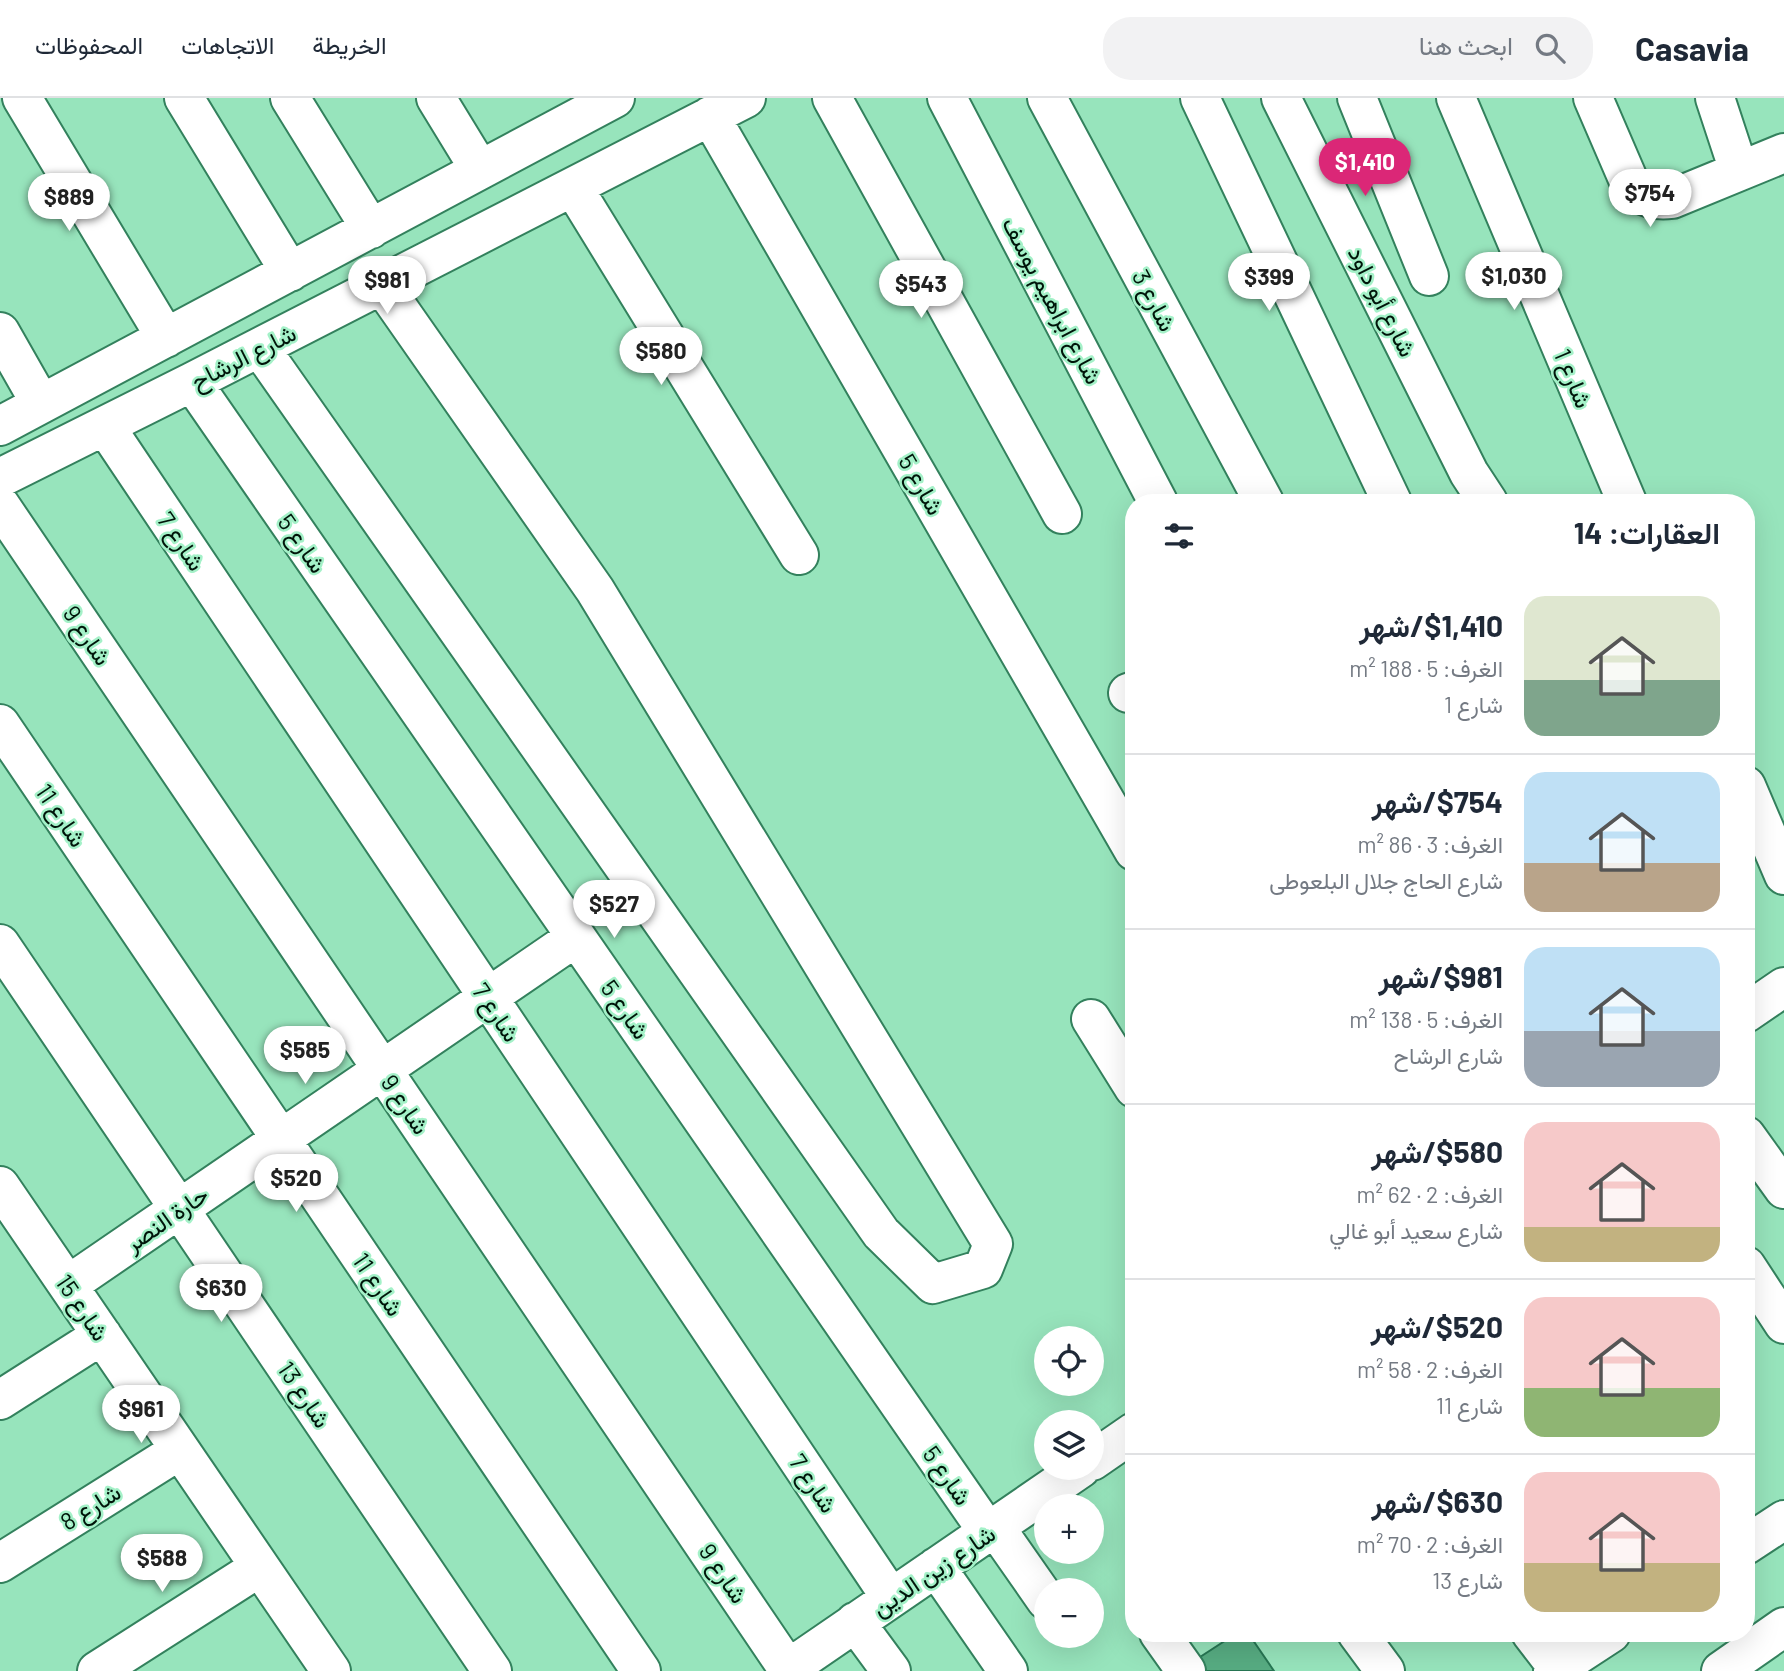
<!DOCTYPE html>
<html lang="ar">
<head>
<meta charset="utf-8">
<style>
  :root { --surface:#fff; --page:#f2f2f3; --text:#1f2937; --muted:#747a83; --line:#e0e1e3; --accent:#db2777 }
  body { margin:0; font-family:Barlow,Vazirmatn,sans-serif; background:var(--page); color:var(--text); direction:rtl; height:100vh; display:flex; flex-direction:column; font-size:26px; white-space:nowrap }
  * { box-sizing:border-box; margin:0 }
  p { font-size:23px; color:var(--muted) }
  .icon { flex:none; width:38px; height:38px; fill:none; stroke:currentColor; stroke-width:2; stroke-linecap:round; stroke-linejoin:round }
  .map { position:relative; flex:1; overflow:hidden; direction:ltr }
  .sheet { position:absolute; left:1125px; top:396px; width:630px; height:1148px; display:flex; flex-direction:column; background:var(--surface); border-radius:28px; box-shadow:0 7px 28px #0002; direction:rtl }
  .sheet>* { flex:none }
  .tools { position:absolute; left:1034px; top:1228px; display:grid; gap:14px }
  .tools a { display:grid; place-items:center; width:70px; height:70px; border-radius:50%; background:var(--surface); box-shadow:0 7px 28px #0002; font-size:35px }
  .price { position:absolute; translate:-50% -60px; padding:0 16px; border-radius:24px; background:#fff; color:#222; font-size:23px; line-height:46px; filter:drop-shadow(0 2px 4px #0008) }
  .price::after { content:''; position:absolute; left:50%; top:42px; width:21px; height:16px; margin-left:-10px; background:inherit; clip-path:polygon(0 0,100% 0,50% 100%) }
  .price.active { background:var(--accent); color:#fff }
  ul { padding:0; list-style:none }
  li { display:flex; align-items:center; gap:21px; height:175px; padding:0 35px }
  li+li { border-top:2px solid var(--line) }
  li span { display:grid; place-items:center; flex:none; width:196px; height:140px; border-radius:21px; color:#555 }
  li>.icon { margin-inline-start:auto }
  span .icon { width:84px; height:84px; fill:#fffc; stroke-width:1 }
  li b { font-size:30px }
  h2 { display:flex; justify-content:space-between; align-items:center; height:84px; padding:0 35px; font-size:30px }
  header { display:flex; align-items:center; gap:42px; box-sizing:border-box; height:98px; padding:0 35px; background:var(--surface); border-bottom:2px solid var(--line) }
  header strong { font-size:33px }
  nav { display:flex; gap:38px; margin-inline-start:auto; font-size:24px }
  .search { width:490px; height:63px; background:var(--page); display:flex; align-items:center; gap:18px; box-sizing:border-box; padding:0 24px; border-radius:28px; color:var(--muted); font-size:26px }
  .map>svg:first-child { display:block }
</style>
</head>
<body>
<header>
<strong>Casavia</strong>
<div class="search"><svg class="icon" aria-label="search" viewBox="0 0 24 24"><circle cx="10" cy="10" r="6"/><path d="M15 15l6 6"/></svg>ابحث هنا</div>
<nav><a>الخريطة</a><a>الاتجاهات</a><a>المحفوظات</a></nav>
</header>
<div class="map">
<svg width="1784" height="1573" viewBox="0 0 1784 1573">
  <rect width="100%" height="100%" fill="#97e4bc"/>
  <!-- building -->
  <path fill="#57ac82" stroke="#277653" stroke-width="2" d="M1237,1535H1248L1274,1573H1205L1197,1561Z"/>
  <g fill="none" stroke-linecap="round" stroke-linejoin="round">
    <defs>
      <path id="minor" d="M22,0L166,240
        M184,0L290,174
        M290,0L371,131
        M436,0L480,72
        M832,0L1062,416
        M947,0L1158,404
        M1047,0L1264,404
        M1200,0L1392,404
        M1281,0L1469,375L1488,404
        M1357,0L1429,178
        M1456,0L1627,404
        M1593,0L1631,88C1643,100 1655,103 1672,101L1784,55
        M1715,0L1739,73
        M710,18L1134,753
        M573,89L799,457
        M0,234L41,306
        M260,250L881,1135L933,1186L983,1171L993,1146L595,492L382,187
        M192,284L988,1434
        M0,328L615,0
        M105,328L891,1500
        M0,380L192,284L746,0
        M0,407L788,1571
        M1128,595L1134,593
        M0,626L641,1573
        M1746,688L1784,777
        M0,846L492,1573
        M1746,915L1784,889
        M1091,921L1134,990
        M1746,1038L1784,1091
        M0,1088L331,1573
        M1746,1168L1784,1226
        M68,1187L576,839
        M0,1302L102,1237
        M1092,1363L1134,1334
        M995,1429L1046,1502
        M1746,1447L1784,1422
        M0,1465L180,1352
        M936,1469L1008,1573
        M855,1524L891,1573
        M1159,1535L1186,1573
        M1357,1535L1385,1573
        M1531,1535L1558,1570
        M97,1573L260,1469
        M785,1573L1081,1370
        M1553,1573L1611,1535
        M1721,1573L1784,1529"/>
    </defs>
    <!-- minor casing -->
    <use href="#minor" stroke="#33815d" stroke-width="42"/>
    <!-- minor -->
    <use href="#minor" stroke="#fff" stroke-width="38"/>
  </g>
  <g text-anchor="middle" dominant-baseline="central" stroke-width="5" stroke-linejoin="round" paint-order="stroke">
    <!-- street labels -->
    <g font-size="24" fill="#00150a" stroke="#a4f1c8">
      <text transform="translate(1053 202) rotate(62)">شارع ابراهيم يوسف</text>
      <text transform="translate(1155 202) rotate(62)">شارع 3</text>
      <text transform="translate(1383 203) rotate(63)">شارع أبو داود</text>
      <text transform="translate(243 258) rotate(-27)">شارع الرشاح</text>
      <text transform="translate(1574 280) rotate(67)">شارع 1</text>
      <text transform="translate(922 386) rotate(60)">شارع 5</text>
      <text transform="translate(182 443) rotate(56)">شارع 7</text>
      <text transform="translate(303 445) rotate(55)">شارع 5</text>
      <text transform="translate(88 537) rotate(56)">شارع 9</text>
      <text transform="translate(62 717) rotate(56)">شارع 11</text>
      <text transform="translate(626 911) rotate(55)">شارع 5</text>
      <text transform="translate(497 914) rotate(56)">شارع 7</text>
      <text transform="translate(406 1006) rotate(56)">شارع 9</text>
      <text transform="translate(166 1120) rotate(-35)">حارة النصر</text>
      <text transform="translate(379 1186) rotate(56)">شارع 11</text>
      <text transform="translate(83 1209) rotate(56)">شارع 15</text>
      <text transform="translate(305 1296) rotate(56)">شارع 13</text>
      <text transform="translate(948 1377) rotate(55)">شارع 5</text>
      <text transform="translate(814 1385) rotate(56)">شارع 7</text>
      <text transform="translate(90 1408) rotate(-32)">شارع 8</text>
      <text transform="translate(933 1472) rotate(-34)">شارع زين الدين</text>
      <text transform="translate(724 1475) rotate(56)">شارع 9</text>
    </g>
  </g>
</svg>
<div class="tools">
<a><svg class="icon" aria-label="locate" viewBox="0 0 24 24"><circle cx="12" cy="12" r="6"/><path d="M12 2v4M12 18v4M2 12h4M18 12h4"/></svg></a>
<a><svg class="icon" aria-label="layers" viewBox="0 0 24 24"><path d="M12 4l9 5-9 5-9-5zM3 14l9 5 9-5"/></svg></a>
<a>+</a>
<a>−</a>
</div>
<b class="price active" style="left:1365px;top:100px">$1,410</b>
<b class="price" style="left:1650px;top:131px">$754</b>
<b class="price" style="left:69px;top:135px">$889</b>
<b class="price" style="left:1514px;top:214px">$1,030</b>
<b class="price" style="left:1269px;top:215px">$399</b>
<b class="price" style="left:387px;top:218px">$981</b>
<b class="price" style="left:921px;top:222px">$543</b>
<b class="price" style="left:661px;top:289px">$580</b>
<b class="price" style="left:614px;top:842px">$527</b>
<b class="price" style="left:305px;top:988px">$585</b>
<b class="price" style="left:296px;top:1116px">$520</b>
<b class="price" style="left:221px;top:1226px">$630</b>
<b class="price" style="left:141px;top:1347px">$961</b>
<b class="price" style="left:162px;top:1496px">$588</b>
<section class="sheet">
<h2>العقارات: 14<svg class="icon" aria-label="filters" viewBox="0 0 24 24"><path d="M4 7h16M4 17h16"/><circle cx="9" cy="7" r="2"/><circle cx="15" cy="17" r="2"/></svg></h2>
<ul>
<li><span style="background:linear-gradient(#dfe7d0 60%,#7fa58c 0)"><svg class="icon" aria-label="home" viewBox="0 0 24 24"><path d="M3 11l9-7 9 7M6 9v11h12V9"/></svg></span><div><b>$1,410/شهر</b><p>الغرف: 5 · 188 m²</p><p>شارع 1</p></div></li>
<li><span style="background:linear-gradient(#bfe0f5 65%,#b9a48a 0)"><svg class="icon" aria-label="home" viewBox="0 0 24 24"><path d="M3 11l9-7 9 7M6 9v11h12V9"/></svg></span><div><b>$754/شهر</b><p>الغرف: 3 · 86 m²</p><p>شارع الحاج جلال البلعوطى</p></div></li>
<li><span style="background:linear-gradient(#bfe0f5 60%,#9aa5b1 0)"><svg class="icon" aria-label="home" viewBox="0 0 24 24"><path d="M3 11l9-7 9 7M6 9v11h12V9"/></svg></span><div><b>$981/شهر</b><p>الغرف: 5 · 138 m²</p><p>شارع الرشاح</p></div></li>
<li><span style="background:linear-gradient(#f6c9c9 75%,#c2b280 0)"><svg class="icon" aria-label="home" viewBox="0 0 24 24"><path d="M3 11l9-7 9 7M6 9v11h12V9"/></svg></span><div><b>$580/شهر</b><p>الغرف: 2 · 62 m²</p><p>شارع سعيد أبو غالي</p></div></li>
<li><span style="background:linear-gradient(#f6c9c9 65%,#8fb573 0)"><svg class="icon" aria-label="home" viewBox="0 0 24 24"><path d="M3 11l9-7 9 7M6 9v11h12V9"/></svg></span><div><b>$520/شهر</b><p>الغرف: 2 · 58 m²</p><p>شارع 11</p></div></li>
<li><span style="background:linear-gradient(#f6c9c9 65%,#c2b280 0)"><svg class="icon" aria-label="home" viewBox="0 0 24 24"><path d="M3 11l9-7 9 7M6 9v11h12V9"/></svg></span><div><b>$630/شهر</b><p>الغرف: 2 · 70 m²</p><p>شارع 13</p></div></li>
</ul>
</section>
</div>
</body>
</html>
